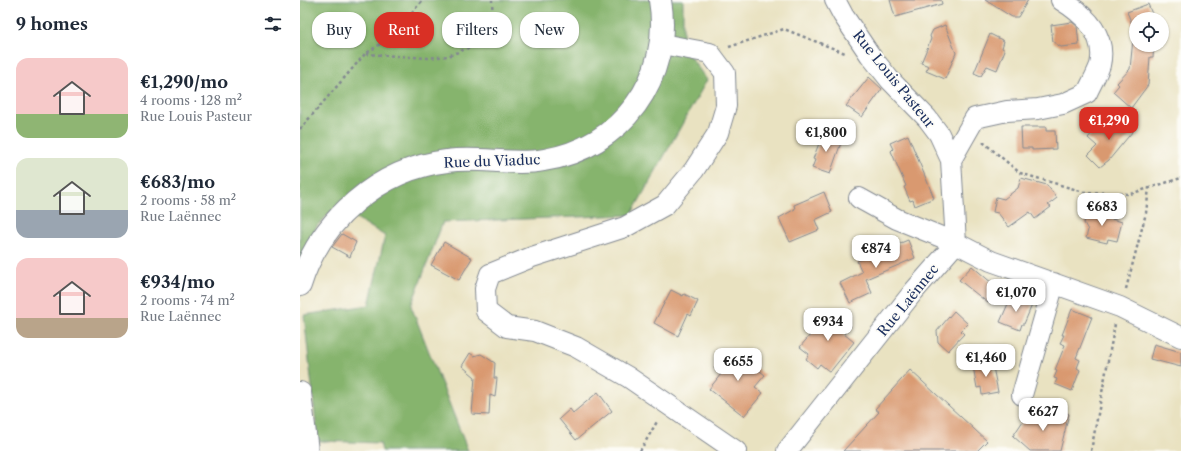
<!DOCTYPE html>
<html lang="en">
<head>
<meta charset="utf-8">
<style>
  :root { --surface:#fff; --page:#f2f2f3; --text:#1f2937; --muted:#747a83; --accent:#d93025 }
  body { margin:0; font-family:"Libre Caslon Text",serif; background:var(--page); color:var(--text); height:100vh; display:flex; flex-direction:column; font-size:15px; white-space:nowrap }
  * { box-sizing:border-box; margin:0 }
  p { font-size:13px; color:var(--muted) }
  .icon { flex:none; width:22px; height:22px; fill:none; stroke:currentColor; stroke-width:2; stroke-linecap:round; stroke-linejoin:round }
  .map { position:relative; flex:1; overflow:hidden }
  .side { display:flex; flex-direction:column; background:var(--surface); width:300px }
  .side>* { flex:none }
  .banner { position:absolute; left:12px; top:12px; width:380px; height:36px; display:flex; gap:8px }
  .fabs { position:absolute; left:829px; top:12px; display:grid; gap:8px }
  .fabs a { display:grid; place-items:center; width:40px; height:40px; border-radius:50%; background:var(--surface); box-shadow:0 1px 3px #0004; font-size:20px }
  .price { position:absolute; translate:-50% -34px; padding:0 9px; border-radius:8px; background:#fff; color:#222; font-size:13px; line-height:26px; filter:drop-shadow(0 1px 2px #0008) }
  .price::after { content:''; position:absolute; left:50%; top:24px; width:12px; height:9px; margin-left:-6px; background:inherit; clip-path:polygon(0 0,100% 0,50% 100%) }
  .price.selected { background:var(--accent); color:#fff }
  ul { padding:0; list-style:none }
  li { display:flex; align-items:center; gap:12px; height:100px; padding:0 16px }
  li span { display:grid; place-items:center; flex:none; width:112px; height:80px; border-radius:12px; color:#555 }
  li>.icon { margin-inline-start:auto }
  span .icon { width:48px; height:48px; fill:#fffc; stroke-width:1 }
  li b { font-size:17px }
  h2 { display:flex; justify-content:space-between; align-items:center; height:48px; padding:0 16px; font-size:17px }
  .pill { padding:0 14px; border-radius:16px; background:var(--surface); box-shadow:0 1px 3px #0004; font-size:14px; line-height:36px }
  .pill.selected { background:var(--accent); color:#fff }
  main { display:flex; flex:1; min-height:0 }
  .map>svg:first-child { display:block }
</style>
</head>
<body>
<main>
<section class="side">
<h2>9 homes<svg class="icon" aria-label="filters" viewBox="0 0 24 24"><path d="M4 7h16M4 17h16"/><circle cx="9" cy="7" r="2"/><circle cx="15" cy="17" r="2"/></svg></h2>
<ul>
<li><span style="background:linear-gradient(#f6c9c9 70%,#8fb573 0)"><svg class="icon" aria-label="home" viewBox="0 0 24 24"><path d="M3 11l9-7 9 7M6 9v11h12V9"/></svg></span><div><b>€1,290/mo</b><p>4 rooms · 128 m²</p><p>Rue Louis Pasteur</p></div></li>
<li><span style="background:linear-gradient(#dfe7d0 65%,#9aa5b1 0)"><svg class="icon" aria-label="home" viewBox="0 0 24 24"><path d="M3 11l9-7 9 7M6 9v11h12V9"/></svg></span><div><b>€683/mo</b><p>2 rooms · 58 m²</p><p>Rue Laënnec</p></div></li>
<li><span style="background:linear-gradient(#f6c9c9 75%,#b9a48a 0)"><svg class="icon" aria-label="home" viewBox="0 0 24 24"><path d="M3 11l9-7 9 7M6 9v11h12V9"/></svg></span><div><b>€934/mo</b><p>2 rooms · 74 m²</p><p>Rue Laënnec</p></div></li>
</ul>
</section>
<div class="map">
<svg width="881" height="451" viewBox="0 0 881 451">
  <rect width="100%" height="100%" fill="#fdfcf7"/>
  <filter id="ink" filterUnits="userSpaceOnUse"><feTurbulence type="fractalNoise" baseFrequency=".025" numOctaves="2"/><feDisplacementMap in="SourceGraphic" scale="8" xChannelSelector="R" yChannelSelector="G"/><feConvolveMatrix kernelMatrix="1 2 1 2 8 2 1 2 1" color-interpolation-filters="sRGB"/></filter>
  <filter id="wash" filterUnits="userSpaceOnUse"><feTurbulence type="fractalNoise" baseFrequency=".012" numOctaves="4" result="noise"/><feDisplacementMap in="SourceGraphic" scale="16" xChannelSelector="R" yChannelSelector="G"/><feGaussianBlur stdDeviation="0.9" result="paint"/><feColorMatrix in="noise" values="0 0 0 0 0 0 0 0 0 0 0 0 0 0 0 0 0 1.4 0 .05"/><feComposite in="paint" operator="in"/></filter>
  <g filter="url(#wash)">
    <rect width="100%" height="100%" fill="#e9e2c1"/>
    <!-- forest -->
    <path fill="#86b46d" stroke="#507266" d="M0,0H383V47L407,80L331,215L143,222L111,306L168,451H82L80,443L18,441L4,315L69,305L85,236L37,206L17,226L0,260Z"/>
    <g id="blocks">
      <!-- building -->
      <path fill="#d9996f" d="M590,0H641L642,4L595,17Z
        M685,0H728L718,17H712Z
        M848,4L854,19H836V45H854L853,57H850L848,85L831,108L813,92L819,85L817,83L830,69L834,29L827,12Z
        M772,22L777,26L779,45L761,47L753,42L751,25Z
        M645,25L656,53L645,79L626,71L629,66L621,63L631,39L630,36L633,30Z
        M690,34L704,41L702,48L705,50L697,70L687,66L681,76L674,73Z
        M569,77L582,89L562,117L546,106Z
        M816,116L833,131L809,160L800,167L788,155L797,146L788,138L798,126L803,131Z
        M721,127H746V131H755L756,149L732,150V148H722Z
        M523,133L542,140L530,174L512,168L515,160L513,159Z
        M608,135L634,198L615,206L613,200L610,201L604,187L606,186L591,151L593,149L590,143Z
        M721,178L747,185L757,198L748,205L751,207L735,219L730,212L709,227L698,213L693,212L696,197L704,199L718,188Z
        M524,192L532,212L515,220L519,230L490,242L479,218L495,209L494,205Z
        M795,210L813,214L812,219L822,222L817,241L808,239L807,243L786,238L788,230L784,223L787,213L794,214Z
        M42,234L56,242L50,257L32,247Z
        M608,240L615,258L566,279L572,293L550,303L540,283L562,272L557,261Z
        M144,242L172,258L159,280L131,265Z
        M672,266L700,290L688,303L659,280Z
        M371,290L383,296L384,294L398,301L391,316L388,314L378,336L354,323Z
        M711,297L732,305L724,324H722L720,330L700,322Z
        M772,309L792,317L776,358L780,360L777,368L780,370L772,391L755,384L757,379L754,378L757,371L755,370L765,345L760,343L764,335H762Z
        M531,310L551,326L544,334L554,342L530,372L520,364L517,368L506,359L509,354L500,347Z
        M654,311L668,324L661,331L664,334L648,351L638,342L637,331Z
        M854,344L881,352V367L850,359Z
        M433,349L465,375L455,387L463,393L444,416L409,389L421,374L414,368L424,356L426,357Z
        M170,353L174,356L181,354L195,363L194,378H197L195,397L190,395L189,415L172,414L175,377L162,366Z
        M692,362L698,392L682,395L681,387L677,388L673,366Z
        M610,370L687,441L677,451H543L579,412L575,409Z
        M298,392L312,411L276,440L259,419L270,409L273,413Z
        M753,408L769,414L760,451H730L713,436L725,418L751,413Z"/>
    </g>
  </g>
  <g filter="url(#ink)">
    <use href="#blocks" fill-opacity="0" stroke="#828890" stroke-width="1"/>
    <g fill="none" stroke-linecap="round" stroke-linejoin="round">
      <defs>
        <path id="minor" d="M362,44L410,53L425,73L426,106L418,133L394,170L365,205L325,227L232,257L190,274L185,289L186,311L207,327L235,331L276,347L328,377L436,451
          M651,160L675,118L707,111L738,109L763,104L787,93C791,84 797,74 800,65C807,35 784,14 761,0
          M559,198L597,219L656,243L691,261L820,307L881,337
          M722,395L754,283
          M487,451L614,291L656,243L651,160L639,134L627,118L590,80L570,55L543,15L535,0"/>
        <path id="major" d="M0,285C20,220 79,169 147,161C179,156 212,166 244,160C321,148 373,78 360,0
          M0,393L7,451"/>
      </defs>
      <!-- minor casing -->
      <use href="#minor" stroke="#828890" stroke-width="22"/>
      <!-- major casing -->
      <use href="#major" stroke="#828890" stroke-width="24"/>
      <!-- path -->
      <path stroke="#828890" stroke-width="2.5" stroke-dasharray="3 3" stroke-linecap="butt" d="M429,47L484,29L545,53
        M66,54L128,58L148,56L181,43L193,23L192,0
        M0,129L65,54L85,41L123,0
        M683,142L720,173L784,192L830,194L881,178
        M826,289L846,213L849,188
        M340,451L358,420
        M791,451L815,324"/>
      <!-- minor -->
      <use href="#minor" stroke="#fff" stroke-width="20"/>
      <!-- major -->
      <use href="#major" stroke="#fff" stroke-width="22"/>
    </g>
  </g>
  <g text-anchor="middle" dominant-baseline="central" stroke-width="3.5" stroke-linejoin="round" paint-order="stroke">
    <!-- street labels -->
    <g font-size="14" fill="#1b2f5e" stroke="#fdfcf7">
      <text transform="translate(594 79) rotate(51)">Rue Louis Pasteur</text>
      <text transform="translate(192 161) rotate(-2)">Rue du Viaduc</text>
      <text transform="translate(608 300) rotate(-51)">Rue Laënnec</text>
    </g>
  </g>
</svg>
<div class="fabs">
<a><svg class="icon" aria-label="locate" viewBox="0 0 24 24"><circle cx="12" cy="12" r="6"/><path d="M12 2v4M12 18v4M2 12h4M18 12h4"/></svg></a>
</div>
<b class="price selected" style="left:809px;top:141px">€1,290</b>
<b class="price" style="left:526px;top:153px">€1,800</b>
<b class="price" style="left:802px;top:227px">€683</b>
<b class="price" style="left:576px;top:269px">€874</b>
<b class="price" style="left:716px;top:313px">€1,070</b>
<b class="price" style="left:528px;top:342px">€934</b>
<b class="price" style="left:686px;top:378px">€1,460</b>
<b class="price" style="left:438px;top:382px">€655</b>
<b class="price" style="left:743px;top:432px">€627</b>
<div class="banner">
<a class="pill">Buy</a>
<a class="pill selected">Rent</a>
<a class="pill">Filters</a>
<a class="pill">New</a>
</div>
</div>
</main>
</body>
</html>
